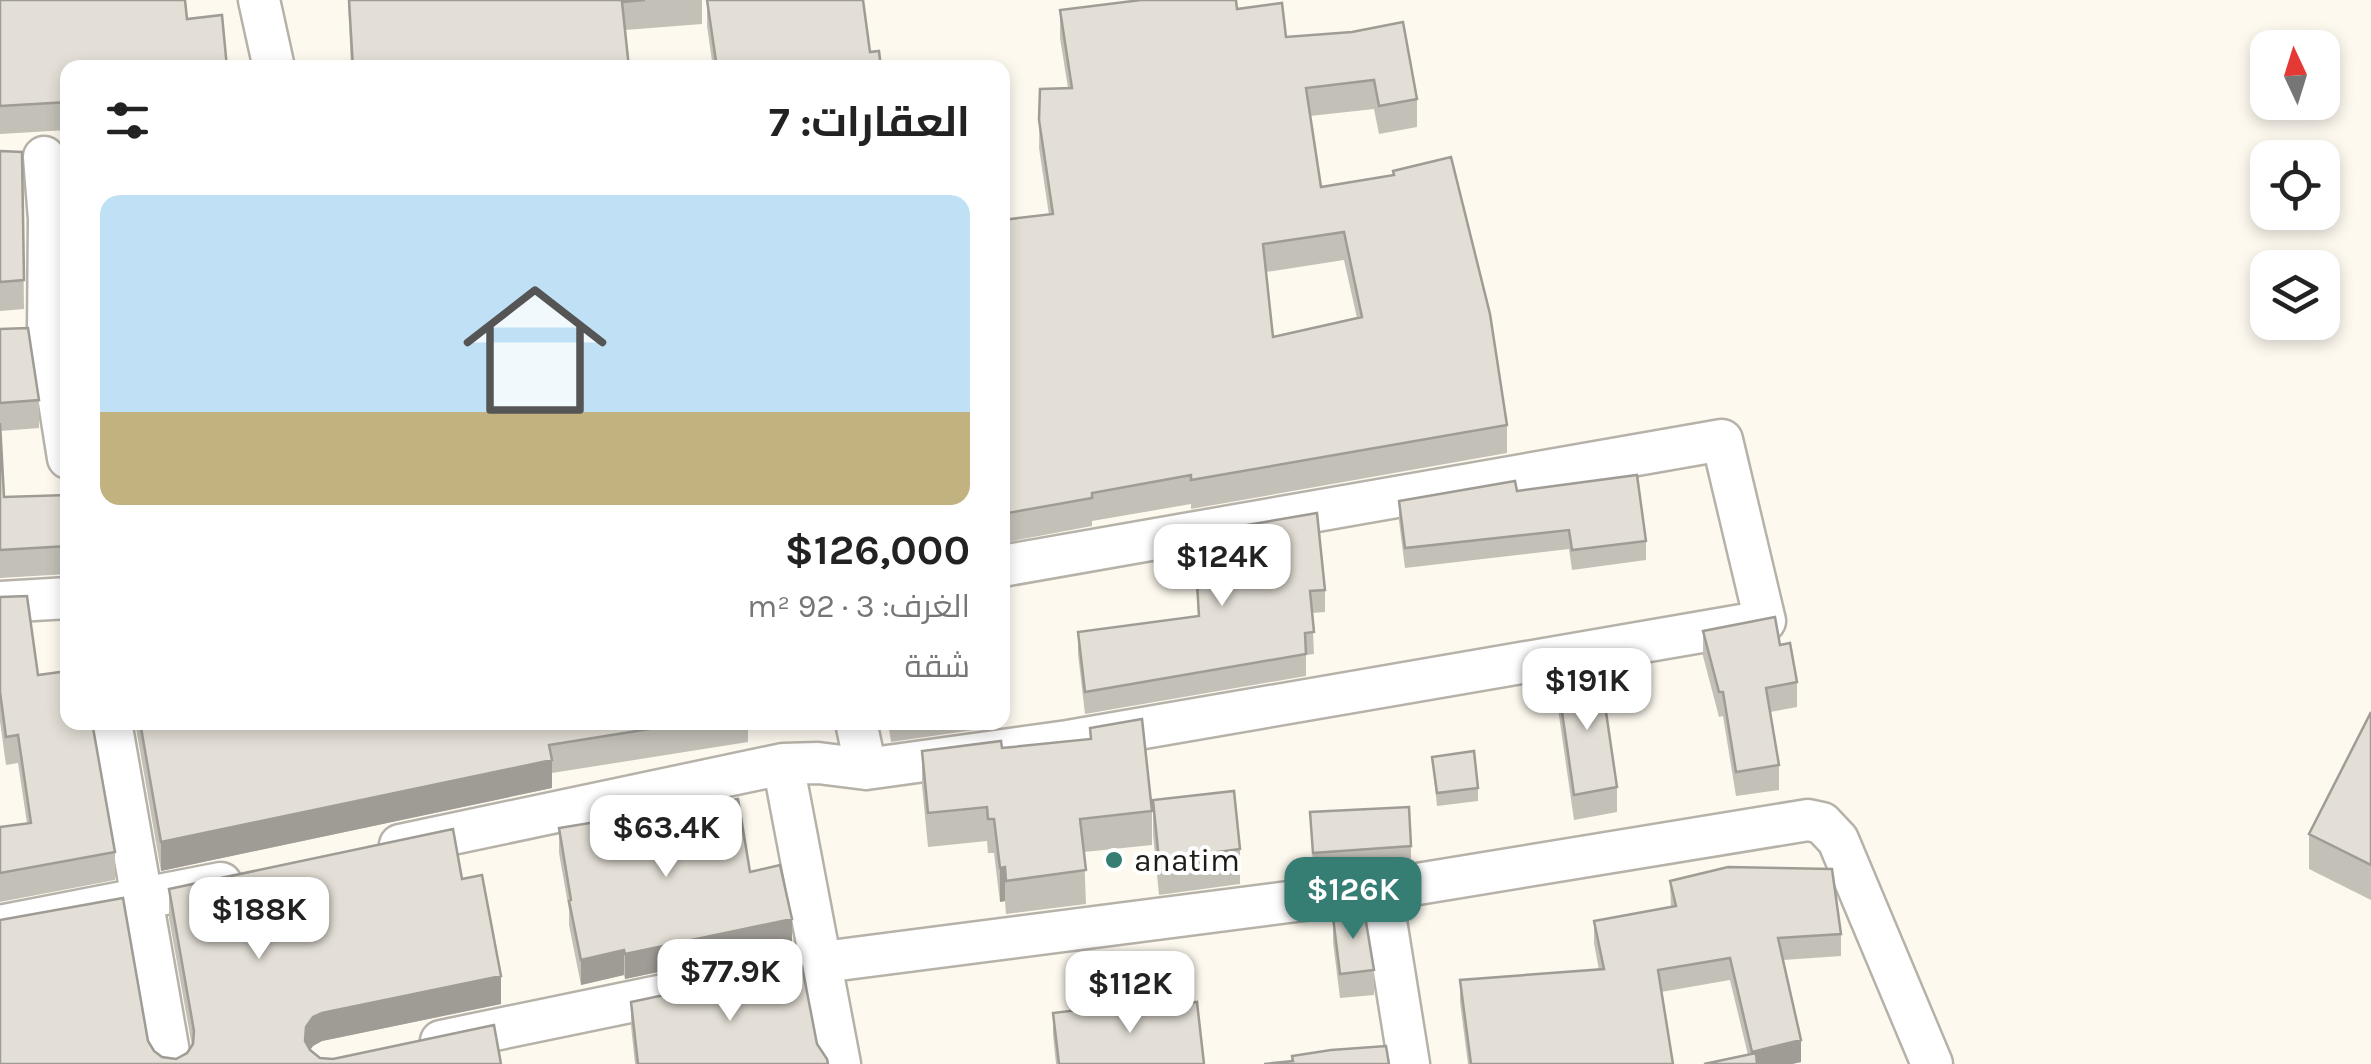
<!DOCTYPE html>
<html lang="ar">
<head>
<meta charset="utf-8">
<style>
  :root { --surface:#fff; --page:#f6f6f6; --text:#222; --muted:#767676; --line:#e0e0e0; --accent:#367d74 }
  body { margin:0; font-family:Karla,Cairo,sans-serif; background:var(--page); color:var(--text); direction:rtl; height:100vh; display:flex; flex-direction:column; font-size:38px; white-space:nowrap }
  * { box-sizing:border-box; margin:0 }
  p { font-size:32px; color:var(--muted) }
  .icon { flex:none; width:55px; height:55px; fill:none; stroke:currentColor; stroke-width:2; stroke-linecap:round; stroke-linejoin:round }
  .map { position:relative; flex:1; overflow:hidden; direction:ltr }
  .details { position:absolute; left:60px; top:60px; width:950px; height:670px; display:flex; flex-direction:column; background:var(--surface); border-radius:20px; box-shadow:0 5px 15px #0003; direction:rtl }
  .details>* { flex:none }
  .needle { width:65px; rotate:356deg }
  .tools { position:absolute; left:2250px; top:30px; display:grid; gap:20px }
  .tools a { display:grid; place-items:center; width:90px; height:90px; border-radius:20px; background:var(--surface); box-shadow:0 5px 15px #0003; font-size:50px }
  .price { position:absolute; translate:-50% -85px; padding:0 22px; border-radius:20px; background:#fff; color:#222; font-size:32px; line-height:65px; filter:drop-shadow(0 2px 5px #0008) }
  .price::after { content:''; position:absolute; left:50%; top:60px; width:30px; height:22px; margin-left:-15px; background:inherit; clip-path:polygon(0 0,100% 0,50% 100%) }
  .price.on { background:var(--accent); color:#fff }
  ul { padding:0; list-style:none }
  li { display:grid; align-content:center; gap:20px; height:530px; padding:0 40px }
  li+li { border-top:2px solid var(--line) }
  li span { display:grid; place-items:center; height:310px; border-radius:20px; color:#555 }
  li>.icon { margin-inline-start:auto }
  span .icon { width:180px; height:180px; fill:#fffc; stroke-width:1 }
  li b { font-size:42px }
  h2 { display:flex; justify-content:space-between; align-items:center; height:120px; padding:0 40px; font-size:42px }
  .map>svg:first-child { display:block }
</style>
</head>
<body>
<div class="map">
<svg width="2371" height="1064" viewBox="0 0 2371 1064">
  <rect width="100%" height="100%" fill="#fdf9ef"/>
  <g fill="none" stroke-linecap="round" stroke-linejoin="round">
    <defs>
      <path id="street" d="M259,0L274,68
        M44,157L49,219L48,332L68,458
        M0,602L68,598
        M111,722L171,1064
        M856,722L866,769
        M783,764L840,1064
        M400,845L783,764L818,763L866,769L1068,741L1765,621L1722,440L1002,566
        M1381,890L1409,1064
        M0,926L221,883
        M441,1041L823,962L1381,890L1808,820L1822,823L1838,840L1932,1064"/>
    </defs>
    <!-- street casing -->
    <use href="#street" stroke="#b7b2a9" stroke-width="45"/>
    <!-- street -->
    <use href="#street" stroke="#fff" stroke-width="40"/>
  </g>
  <!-- wall -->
  <path fill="#c3c0b8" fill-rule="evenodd" d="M0,0L68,68V130L0,134Z
    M348,0H702V24L625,30L629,68H351Z
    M707,0L870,52L881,68H713L707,26Z
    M1237,9L1286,37L1417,99V127L1379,134L1374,109L1310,116L1321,187L1393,176V171L1507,425V453L1191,509V504L1092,521V526L1002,543V220L1049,215L1039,148L1040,89L1068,88L1060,38V10ZM1344,260L1357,318L1273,337L1266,272Z
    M0,151L22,152L24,309L0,311Z
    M0,329L39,400V428L0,431L4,497L68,495V574L0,578Z
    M1517,491L1646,541V560L1572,570L1569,549L1405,568L1399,521V501Z
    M1194,534L1325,590V612L1312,613L1314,654L1306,655V676L1085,714L1078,654V632L1198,616Z
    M0,597L38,675L115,852V880L0,902V827L27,823L18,763L6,765L0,721Z
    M1703,631L1797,682V707L1770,712L1779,765V790L1736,796L1723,716L1719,717L1703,656Z
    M1557,677L1617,787V812L1574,820L1557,702Z
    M2371,712V900L2309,869V834Z
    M135,722H748V742L552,773V788L161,871Z
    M888,722H994V727L891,742Z
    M1090,728L1152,811V845L1084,852L1086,904L1006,914L1005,901L1000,902L994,853H988L987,841L928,847L922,785V751L1002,748L1090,739Z
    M1432,757L1478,788V801L1437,806Z
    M1153,800L1240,849V884L1159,895L1153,835Z
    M1310,812L1411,846V859L1313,866Z
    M559,828L750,872L792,944L625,979L624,975L581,985L569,925V910L559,853Z
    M462,879L501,1004L322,1041L313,1046L310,1050L320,1058L0,1064L148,1041L154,1051L162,1057L176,1059L187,1053L192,1046L169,918V889Z
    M1670,881L1841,934V956L1783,960L1801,1062L1792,1064H1704L1748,1055L1730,980L1661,992L1673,1064H1468L1460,1002V980L1599,970L1594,943V921L1671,907Z
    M1333,917L1374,970V995L1340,998L1333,942Z
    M631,1002L817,1044L828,1064H635L631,1026Z
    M1128,1010L1204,1064H1056L1053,1035V1013Z"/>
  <!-- shaded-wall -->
  <path fill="#9f9c96" d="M552,760V788L161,871V842Z
    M1005,867V901L1000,902V868Z
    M792,919V944L625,979V954Z
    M624,950V975L581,985V960Z
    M501,976V1004L322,1041L313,1046L306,1056V1027L313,1017L322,1013Z
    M1801,1040V1062L1792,1064H1752V1052Z"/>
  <!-- building -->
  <path fill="#e3dfd6" stroke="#9f9c96" stroke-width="2.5" fill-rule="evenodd" d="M0,0H185L187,19L222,15L227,68H68V102L0,106Z
    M349,0H645L622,2L629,68H353Z
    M707,0H863L870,52L879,51L881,68H717Z
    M1141,0H1236L1237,9L1282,3L1286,37L1352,32L1403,22L1417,99L1379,106L1374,80L1306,88L1321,187L1394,175L1393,171L1451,157L1490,314L1507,425L1191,480V475L1092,493V498L1002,514V220L1053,214L1039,120L1040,89L1072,88L1060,10ZM1344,232L1362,317L1273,337L1263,244Z
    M0,151L22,152L24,280L0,282Z
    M28,328L39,400L0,403V329Z
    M0,423L4,497L68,495V546L0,550Z
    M1637,475L1646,541L1572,550L1569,530L1405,548L1399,501L1515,481L1517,491Z
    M1317,513L1325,590L1310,591L1314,632L1305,633L1306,654L1085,692L1078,632L1199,616L1194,534Z
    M27,596L38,675L68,671V722H92L115,852L0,873V827L31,823L18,735L6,737L0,692V597Z
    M1775,617L1780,645L1790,643L1797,682L1766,688L1779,765L1736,772L1723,692H1719L1703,631Z
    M1600,671L1617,787L1574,795L1557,677Z
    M2371,712V865L2309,834Z
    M1142,719L1152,811L1080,819L1086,870L1006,881L1005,867L1000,868L994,819H988L987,807L928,813L922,751L1001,741L1002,748L1091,739L1090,728Z
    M140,722H693L549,745L552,760L161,842Z
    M1474,751L1478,788L1437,793L1432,757Z
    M1234,791L1240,849L1159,860L1153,800Z
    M738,799L750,872L780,865L792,919L625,954L624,950L581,960L569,901L571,900L559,828Z
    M1409,807L1411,846L1313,853L1310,812Z
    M453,829L462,879L482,875L501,976L322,1013L313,1017L306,1027L305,1041L310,1050L320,1058L333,1059L494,1025L501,1064H0V920L123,898L148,1041L154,1051L162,1057L176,1059L187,1053L193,1044L194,1031L169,889Z
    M1728,867L1832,869L1841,934L1778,938L1801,1040L1752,1052L1730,958L1658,970L1673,1064H1471L1460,980L1604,969L1594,921L1676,906L1670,881Z
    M1363,904L1374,970L1340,974L1333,917Z
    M802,966L817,1044L827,1059L828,1064H638L631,1002Z
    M1197,1002L1204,1064H1059L1053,1013L1127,1004L1128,1010Z
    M1386,1046L1389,1064H1264L1293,1061L1292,1056L1331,1050Z
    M1756,1053L1757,1064H1704Z"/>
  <!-- markers -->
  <circle fill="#367d74" stroke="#fff" stroke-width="4" cx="1114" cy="860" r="10"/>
  <g text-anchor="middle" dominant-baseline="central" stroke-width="8" stroke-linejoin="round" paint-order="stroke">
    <!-- poi labels -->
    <g font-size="32" fill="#1e1c19" stroke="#fff" text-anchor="start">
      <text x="1134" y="860">anatim</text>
    </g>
  </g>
</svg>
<div class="tools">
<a><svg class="needle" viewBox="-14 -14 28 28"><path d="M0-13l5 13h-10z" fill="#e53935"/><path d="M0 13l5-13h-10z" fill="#767676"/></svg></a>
<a><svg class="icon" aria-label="locate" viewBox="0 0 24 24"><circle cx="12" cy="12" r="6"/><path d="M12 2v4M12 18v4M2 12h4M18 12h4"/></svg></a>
<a><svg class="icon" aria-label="layers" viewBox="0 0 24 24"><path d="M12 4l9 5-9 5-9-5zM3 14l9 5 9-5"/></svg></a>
</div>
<b class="price" style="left:1222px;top:609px">$124K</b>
<b class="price" style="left:1587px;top:733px">$191K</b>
<b class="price" style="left:666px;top:880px">$63.4K</b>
<b class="price on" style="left:1353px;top:942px">$126K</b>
<b class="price" style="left:259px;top:962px">$188K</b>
<b class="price" style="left:730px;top:1024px">$77.9K</b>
<b class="price" style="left:1130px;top:1036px">$112K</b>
<section class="details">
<h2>العقارات: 7<svg class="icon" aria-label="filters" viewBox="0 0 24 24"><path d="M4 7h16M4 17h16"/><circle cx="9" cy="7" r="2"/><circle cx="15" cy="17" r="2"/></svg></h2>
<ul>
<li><span style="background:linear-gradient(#bfe0f5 70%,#c2b280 0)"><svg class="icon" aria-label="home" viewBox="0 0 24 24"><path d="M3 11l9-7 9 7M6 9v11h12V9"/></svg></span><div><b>$126,000</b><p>الغرف: 3 · 92 m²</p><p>شقة</p></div></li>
</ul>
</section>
</div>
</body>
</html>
